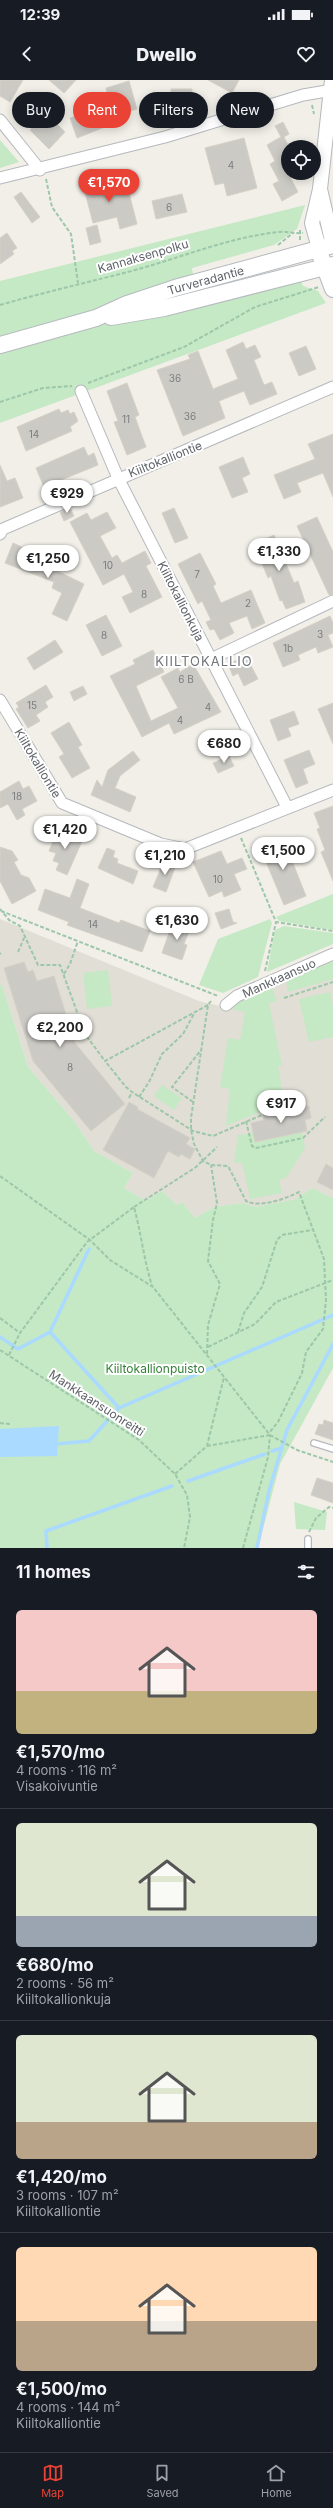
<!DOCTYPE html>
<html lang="en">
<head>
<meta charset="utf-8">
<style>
  :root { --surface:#171b24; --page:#20242c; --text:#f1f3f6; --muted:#9ea1a6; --line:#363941; --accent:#ea4335 }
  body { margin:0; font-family:Inter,sans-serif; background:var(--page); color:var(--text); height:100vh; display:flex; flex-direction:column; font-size:15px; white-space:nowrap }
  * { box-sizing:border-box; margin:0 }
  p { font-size:13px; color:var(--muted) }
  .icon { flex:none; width:22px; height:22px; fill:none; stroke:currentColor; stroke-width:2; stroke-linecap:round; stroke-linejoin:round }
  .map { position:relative; height:1468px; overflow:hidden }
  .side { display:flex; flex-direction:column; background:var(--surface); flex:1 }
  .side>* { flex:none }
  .top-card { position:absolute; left:12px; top:12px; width:309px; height:36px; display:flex; gap:8px }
  .fabs { position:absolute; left:281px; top:60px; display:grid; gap:8px }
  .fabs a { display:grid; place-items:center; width:40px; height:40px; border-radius:50%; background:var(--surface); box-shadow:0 2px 10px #0003; font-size:20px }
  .price { position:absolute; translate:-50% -34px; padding:0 9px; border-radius:14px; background:#fff; color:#222; font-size:13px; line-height:26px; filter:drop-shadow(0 1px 2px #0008) }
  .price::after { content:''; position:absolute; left:50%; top:24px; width:12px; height:9px; margin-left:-6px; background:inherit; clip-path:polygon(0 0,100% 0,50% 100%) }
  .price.on { background:var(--accent); color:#fff }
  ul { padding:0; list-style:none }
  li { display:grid; align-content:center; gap:8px; height:212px; padding:0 16px }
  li+li { border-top:1px solid var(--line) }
  li span { display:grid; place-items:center; height:124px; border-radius:6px; color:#555 }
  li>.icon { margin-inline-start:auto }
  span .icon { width:72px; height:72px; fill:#fffc; stroke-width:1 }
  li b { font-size:17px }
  h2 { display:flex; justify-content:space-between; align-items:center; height:48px; padding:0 16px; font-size:17px }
  .pill { padding:0 14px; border-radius:18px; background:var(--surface); box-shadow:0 2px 10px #0003; font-size:14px; line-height:36px }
  .pill.on { background:var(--accent); color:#fff }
  .status { display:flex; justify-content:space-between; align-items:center; height:28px; padding:0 20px; background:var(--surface); direction:ltr }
  .status svg { height:11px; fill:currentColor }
  header { display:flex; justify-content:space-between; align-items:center; height:52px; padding:0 16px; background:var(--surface); font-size:18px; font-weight:800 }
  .tabs { display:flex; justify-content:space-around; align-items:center; height:56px; border-top:1px solid var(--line); background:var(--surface); font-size:11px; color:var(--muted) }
  .tabs a { display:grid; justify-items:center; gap:2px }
  .tabs .on { color:var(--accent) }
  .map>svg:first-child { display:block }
</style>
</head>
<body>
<div class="status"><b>12:39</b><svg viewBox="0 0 49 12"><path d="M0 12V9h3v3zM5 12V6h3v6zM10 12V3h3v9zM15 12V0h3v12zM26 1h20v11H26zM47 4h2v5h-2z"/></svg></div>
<header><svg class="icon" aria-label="back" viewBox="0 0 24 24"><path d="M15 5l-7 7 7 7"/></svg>Dwello<svg class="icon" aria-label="heart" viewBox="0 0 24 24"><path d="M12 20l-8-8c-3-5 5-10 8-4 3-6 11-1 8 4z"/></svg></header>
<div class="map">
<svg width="333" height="1468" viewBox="0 0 333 1468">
  <rect width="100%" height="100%" fill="#f1efe8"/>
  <!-- education -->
  <path fill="#e1ded6" d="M0,839L199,921L232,929L238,922L333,881V1118L312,1108L296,1119L255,1127L243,1123L214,1127L195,1138L182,1122L177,1125L162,1111L146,1121L124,1108L133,1093L94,1071L74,1041L28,987L2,905H0Z"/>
  <!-- green -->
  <path fill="#c5e8c5" d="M0,60L19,82L0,88Z
    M305,125L297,149L274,165L192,188L193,195L174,205L0,259V201Z
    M299,197L303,206L318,211L326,223L0,343V271L105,242Z
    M333,814V850L279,841L276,837Z
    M270,839L272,843L258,897L223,913L199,905L218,859Z
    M284,846L333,853V864L267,892L275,850Z
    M333,881V899L288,912L286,901Z
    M108,890L112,926L87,929L83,893Z
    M0,905H2L28,987L74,1041L94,1071L133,1093L124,1108L146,1121L162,1111L177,1125L182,1122L195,1138L214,1127L243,1123L255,1127L296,1119L312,1108L333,1118V1288L280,1384L258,1468H0Z
    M272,908L277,921L269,923L282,986H278L284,1022L226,1046L230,1009L220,1007L228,958L240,960L245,932L232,929L238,922Z
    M330,912L333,927V957L309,962L299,919Z
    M162,1005L182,1018L174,1030L154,1016Z
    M302,1052L305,1068L286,1098L279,1100L282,1113L250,1119L242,1082L234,1083L238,1055L253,1053L255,1062Z
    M294,1422L327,1432L325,1450L296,1449Z"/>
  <!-- water -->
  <path fill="#aadaff" d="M59,1346L57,1376L0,1377V1349Z"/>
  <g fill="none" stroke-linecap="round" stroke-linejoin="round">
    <!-- stream -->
    <path stroke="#aadaff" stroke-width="3.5" d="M89,1169L50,1252L119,1328
      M0,1257L18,1269L50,1252
      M55,1364L89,1361L119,1328L333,1235
      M272,1371L282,1368
      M188,1401L265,1374
      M47,1468L46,1451L172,1406
      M257,1468L269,1411L287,1350L333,1264"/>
  </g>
  <!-- building -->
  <path fill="#cccac5" stroke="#d6d1c6" d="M0,0H23L10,22L0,16Z
    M49,0H76L64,13Z
    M208,0H239L232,13Z
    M129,1L137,29L102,39L105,47L77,58L70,38L110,23L106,8Z
    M171,9H192V25L171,26Z
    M46,33L65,52L49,69L30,50Z
    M283,42L289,54L284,57L288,65V93L298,112L282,121L273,104L279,101L270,84L275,81L267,65L281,57L275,46Z
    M244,58L257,108L227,116L224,103L215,105L205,68Z
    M102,95L106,110L127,105L137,144L120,149L117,137L93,143L82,101Z
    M21,112L40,137L32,143L14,117Z
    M182,114L187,132L156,139L152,121Z
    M97,145L101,162L90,165L86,148Z
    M7,153L17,168L12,171L14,174L0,184V158Z
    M243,262L246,269L255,265L261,277L254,280L264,305L272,302L277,314L250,325L244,311L219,321L225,338L183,356L157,290L190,279L188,275L198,271L213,309L238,299L226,270Z
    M306,266L316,289L299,296L289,273Z
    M127,303L139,335L135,337L146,367L127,375L114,342L118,341L107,311Z
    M59,329L61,333L68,330L70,334L74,332L78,341L70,347L72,351L26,371L17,347Z
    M333,354V417L323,393L297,403L301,412L284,419L274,395L315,379L308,364Z
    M84,367L88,376L94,373L98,385L44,407L36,388Z
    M243,377L250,394L242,398L248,412L232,418L219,387Z
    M0,385L7,401L15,398L23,418L0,427Z
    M70,428L74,436L64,441L60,432Z
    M174,428L188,458L175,463L162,433Z
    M107,432L116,448L100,456L112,478L117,475L122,483L145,471L151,483L146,486L162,517L130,533L122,517L133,512L124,494L103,505L70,442L87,433L91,440Z
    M317,437L333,472V514L329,515L297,446Z
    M274,455L294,503L298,501L305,522L286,529L282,520L280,521L271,496L268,498L254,464Z
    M13,463L28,470L27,474L55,485L53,489L84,504L67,541L52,534L62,513L52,508L54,502L5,483Z
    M200,473L216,504L213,506L221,523L251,510L265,543L252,549L247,536L229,543L234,553L220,560L214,549L210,550L206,542L211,540L202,521L198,524L178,484Z
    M106,535L122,566L102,576L86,545Z
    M330,536L333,543V553L328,555L333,567L318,573L316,567L298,575L300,580L283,587L273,563Z
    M55,560L63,572L34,590L27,578Z
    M153,570L164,592L136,606L151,641L178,628L161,597L178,588L180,592L193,584L221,632L174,654L169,643L142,657L110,596L135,584L133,580Z
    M246,576L258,599L244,606L238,593L233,596L228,584Z
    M46,605L53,617L45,622L48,627L36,635L40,641L28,648L16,629L19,627L16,623Z
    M83,606L87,614L74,621L70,612Z
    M333,623V664L318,629Z
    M294,631L299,644L288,648L291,656L278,661L270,640Z
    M69,642L82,665L78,667L90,688L72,698L59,677L64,674L51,653Z
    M309,670L315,684L303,689L308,703L296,708L284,680Z
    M133,671L140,680L120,696L115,708L136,717L130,732L91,715L97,700L102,707L108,690Z
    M229,676L234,686L218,693L213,683Z
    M19,701L23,709L29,706L37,721L22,729L25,735L17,740L8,724L0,728V712Z
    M333,726V801L321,772L325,770L317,749L320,748L314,733Z
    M58,749L83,759L67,795L56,790L59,783L53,781L56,773L49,771Z
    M283,758L306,816L284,825L260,767Z
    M0,767L12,771L18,780L14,782L21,795L29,798L36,811L12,824L0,801Z
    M107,768L115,771L113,777L118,779L117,783L138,791L133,804L98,788Z
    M221,771L227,784L242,778L247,789L234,794L241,810L224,817L222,811L209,817L193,782Z
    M164,781L176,785L166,812L153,807Z
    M77,799L89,804L80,828L119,843L121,840L150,851L142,872L67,845L69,842L38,830L45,809L70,818Z
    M229,829L233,842L237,843L221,849L215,833Z
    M193,841L184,864L187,865L182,880L162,873L170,850Z
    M24,882L28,892L33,890L37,901L54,896L75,963L125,1024L91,1051L33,981L4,888Z
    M129,1022L138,1027L137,1029L190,1058L186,1064L195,1069L190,1079L181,1074L179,1077L168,1071L154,1098L103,1070Z
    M309,1026L311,1038L305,1040L307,1051L255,1062L251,1043L264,1040L263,1036Z
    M326,1084L333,1088V1110L317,1102Z
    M324,1340L333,1343V1360L315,1354L319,1344L323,1345Z
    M317,1398L333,1403V1423L311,1415Z"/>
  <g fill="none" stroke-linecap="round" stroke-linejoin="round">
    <defs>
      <path id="service" d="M314,1363L333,1369
        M308,1468V1459"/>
      <path id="minor" d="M0,40L40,90
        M0,98L165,57L303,15L333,10
        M81,311L118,398L287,727
        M0,454L3,449L333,307
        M211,579L333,521
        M0,620L62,723L161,764L185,769L333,710
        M226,925L237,916L333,874"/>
      <path id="tertiary" d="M320,109L333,165
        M319,168L312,143L320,109L332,0"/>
      <g id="secondary">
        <path d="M321,177L333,209"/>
        <path d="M111,237L164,228L333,185"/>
        <path id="s1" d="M0,265L96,238L127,224L175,208L333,165"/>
      </g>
    </defs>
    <!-- service casing -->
    <use href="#service" stroke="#b5b8bc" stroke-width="8"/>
    <!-- minor casing -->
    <use href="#minor" stroke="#b5b8bc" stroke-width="13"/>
    <!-- tertiary casing -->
    <use href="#tertiary" stroke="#b5b8bc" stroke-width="16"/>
    <!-- secondary casing -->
    <use href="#secondary" stroke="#b6babf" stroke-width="18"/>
    <!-- path -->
    <path stroke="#9cc7a9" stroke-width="2" stroke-dasharray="4 2" stroke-linecap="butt" d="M312,25L314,34
      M46,99L52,127L71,154L78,203
      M300,160V149
      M278,165L293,153
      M0,225C45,212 90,202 135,190C183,177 230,157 279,152C287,151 295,154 303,153
      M88,303L184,267L255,227L319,207
      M0,322L43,308L72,306
      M241,758L276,842L333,851
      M0,829L9,840L20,846L38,885H60L85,954L105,981
      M1,831L218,916
      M18,872L24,858
      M0,874L1,873
      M265,891L276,842
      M64,894L70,884L78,861
      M284,918L333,902
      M211,921L208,925L191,1038V1050L194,1064L203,1081L211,1085L228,1086L246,1121C260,1128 285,1119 299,1112L324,1179L326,1220L323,1249L306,1272L302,1293L278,1342L269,1353
      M208,925L105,981L126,1007L132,1012L193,1051L213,1056L304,1017
      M80,959L86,957
      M139,1017L149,1002L162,974L183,954L195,932
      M129,1018L132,1012
      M193,1022L172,1007L201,970
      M246,1041L252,1066L256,1068L303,1058L325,1037
      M0,1096L90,1160L110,1180L153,1207L270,1355L297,1370L333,1382
      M134,1127L196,1087L217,1067
      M0,1238L20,1253L87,1162L134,1127C141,1153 144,1180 152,1206
      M238,1252L244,1233L262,1207L277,1160L282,1155L312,1150
      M208,1267L255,1244L276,1222L333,1200
      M0,1270L139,1360L175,1394L187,1415L190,1437L184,1468
      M207,1274L208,1245L220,1204L208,1181L213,1140L217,1123L211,1085
      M9,1275L20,1253
      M0,1343L10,1344
      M207,1366L270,1355
      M175,1394L207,1366L224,1297
      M309,1452L316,1438L329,1427L333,1428
      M243,1468L268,1377L270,1355"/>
    <!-- service -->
    <use href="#service" stroke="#fff" stroke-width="5.5"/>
    <!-- minor -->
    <use href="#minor" stroke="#fff" stroke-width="11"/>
    <!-- tertiary -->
    <use href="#tertiary" stroke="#fff" stroke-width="14"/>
    <!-- secondary -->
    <use href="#secondary" stroke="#fff" stroke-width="16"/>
  </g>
  <g text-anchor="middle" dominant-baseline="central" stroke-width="4" stroke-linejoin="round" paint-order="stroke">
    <!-- number labels -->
    <g font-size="10" fill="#7a7d7f">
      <text x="231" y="85">4</text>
      <text x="169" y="127">6</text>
      <text x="175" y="298">36</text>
      <text x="190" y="336">36</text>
      <text x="126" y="339">11</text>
      <text x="34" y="354">14</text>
      <text x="108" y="485">10</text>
      <text x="197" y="494">7</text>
      <text x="144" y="514">8</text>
      <text x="248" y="523">2</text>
      <text x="320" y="554">3</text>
      <text x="104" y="555">8</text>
      <text x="288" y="568">1b</text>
      <text x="186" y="599">6 B</text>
      <text x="32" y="625">15</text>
      <text x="208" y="627">4</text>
      <text x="180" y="640">4</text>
      <text x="17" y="716">18</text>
      <text x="218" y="799">10</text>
      <text x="93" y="844">14</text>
      <text x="70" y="987">8</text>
    </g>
    <!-- street labels -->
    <g font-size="12" fill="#5f6368" stroke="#fff">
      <text transform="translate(143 176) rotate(-16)">Kannaksenpolku</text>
      <text stroke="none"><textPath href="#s1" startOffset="216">Turveradantie</textPath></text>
      <text transform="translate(165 379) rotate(-22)">Kiiltokalliontie</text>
      <text transform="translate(181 521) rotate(63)">Kiiltokallionkuja</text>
      <text transform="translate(38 683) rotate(59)">Kiiltokalliontie</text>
      <text transform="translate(279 898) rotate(-24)">Mankkaansuo</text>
      <text transform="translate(97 1323) rotate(33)">Mankkaansuonreitti</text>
    </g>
    <!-- park labels -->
    <g font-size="12" fill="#348238" stroke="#fff">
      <text x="155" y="1288">Kiiltokallionpuisto</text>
    </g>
    <!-- neighbourhood labels -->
    <g font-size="13" letter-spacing="1" fill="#70757a" stroke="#fff">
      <text x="204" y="581">KIILTOKALLIO</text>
    </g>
  </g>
</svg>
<div class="fabs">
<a><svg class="icon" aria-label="locate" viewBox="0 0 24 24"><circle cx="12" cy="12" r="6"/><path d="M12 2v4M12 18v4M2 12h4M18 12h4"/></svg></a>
</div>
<b class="price on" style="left:109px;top:123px">€1,570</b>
<b class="price" style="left:67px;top:434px">€929</b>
<b class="price" style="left:279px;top:492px">€1,330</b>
<b class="price" style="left:48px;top:499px">€1,250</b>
<b class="price" style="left:224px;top:684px">€680</b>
<b class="price" style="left:65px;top:770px">€1,420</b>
<b class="price" style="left:283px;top:791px">€1,500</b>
<b class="price" style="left:165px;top:796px">€1,210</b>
<b class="price" style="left:177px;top:861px">€1,630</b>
<b class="price" style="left:60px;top:968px">€2,200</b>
<b class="price" style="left:281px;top:1044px">€917</b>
<div class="top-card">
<a class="pill">Buy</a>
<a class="pill on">Rent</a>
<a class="pill">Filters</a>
<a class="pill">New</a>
</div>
</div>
<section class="side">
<h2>11 homes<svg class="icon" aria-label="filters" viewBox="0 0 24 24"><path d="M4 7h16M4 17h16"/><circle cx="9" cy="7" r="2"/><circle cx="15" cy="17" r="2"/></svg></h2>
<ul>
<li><span style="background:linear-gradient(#f6c9c9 65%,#c2b280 0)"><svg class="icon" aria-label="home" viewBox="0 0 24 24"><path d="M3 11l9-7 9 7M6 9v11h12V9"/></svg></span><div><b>€1,570/mo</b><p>4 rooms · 116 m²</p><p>Visakoivuntie</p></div></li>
<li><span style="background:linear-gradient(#dfe7d0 75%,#9aa5b1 0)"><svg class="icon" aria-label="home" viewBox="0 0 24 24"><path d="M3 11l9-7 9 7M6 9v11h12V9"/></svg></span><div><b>€680/mo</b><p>2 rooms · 56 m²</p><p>Kiiltokallionkuja</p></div></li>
<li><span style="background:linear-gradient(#dfe7d0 70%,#b9a48a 0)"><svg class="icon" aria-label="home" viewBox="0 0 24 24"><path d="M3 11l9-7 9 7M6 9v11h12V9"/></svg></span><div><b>€1,420/mo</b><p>3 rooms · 107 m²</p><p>Kiiltokalliontie</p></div></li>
<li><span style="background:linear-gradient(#ffd9b3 60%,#b9a48a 0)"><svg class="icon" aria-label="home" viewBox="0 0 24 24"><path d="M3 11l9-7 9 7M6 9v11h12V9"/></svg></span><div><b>€1,500/mo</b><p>4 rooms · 144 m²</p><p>Kiiltokalliontie</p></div></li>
</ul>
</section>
<nav class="tabs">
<a class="on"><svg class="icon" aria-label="map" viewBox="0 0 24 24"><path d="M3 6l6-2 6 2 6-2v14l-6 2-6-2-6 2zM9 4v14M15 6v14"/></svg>Map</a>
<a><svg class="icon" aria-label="saved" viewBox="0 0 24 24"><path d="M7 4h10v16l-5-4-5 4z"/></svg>Saved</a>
<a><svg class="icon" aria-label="home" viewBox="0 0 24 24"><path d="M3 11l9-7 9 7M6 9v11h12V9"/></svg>Home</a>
</nav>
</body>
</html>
